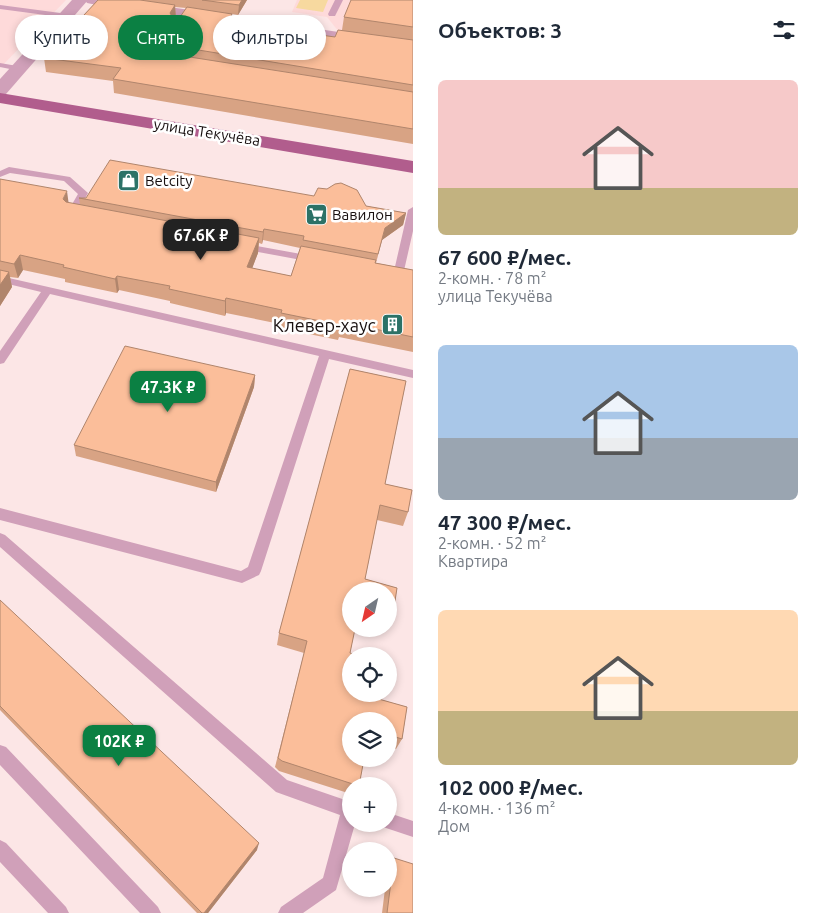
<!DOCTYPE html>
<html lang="ru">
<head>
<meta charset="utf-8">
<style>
  :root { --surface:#fff; --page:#f6f6f7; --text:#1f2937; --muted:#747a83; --accent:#0b8043 }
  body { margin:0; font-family:Ubuntu,sans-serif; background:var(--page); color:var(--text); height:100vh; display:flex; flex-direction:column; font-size:19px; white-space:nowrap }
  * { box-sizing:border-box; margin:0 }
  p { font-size:16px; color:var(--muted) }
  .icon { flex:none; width:28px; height:28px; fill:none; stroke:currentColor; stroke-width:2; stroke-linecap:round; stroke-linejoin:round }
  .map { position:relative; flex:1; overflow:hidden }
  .drawer { display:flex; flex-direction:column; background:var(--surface); width:410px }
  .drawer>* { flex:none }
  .banner { position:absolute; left:15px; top:15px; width:322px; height:45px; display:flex; gap:10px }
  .needle { width:32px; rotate:214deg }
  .tools { position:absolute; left:342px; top:582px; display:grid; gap:10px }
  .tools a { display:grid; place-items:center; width:55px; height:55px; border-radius:50%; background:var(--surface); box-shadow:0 2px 8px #0003; font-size:25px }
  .price { position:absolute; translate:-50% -42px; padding:0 11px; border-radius:10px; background:var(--accent); color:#fff; font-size:16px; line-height:32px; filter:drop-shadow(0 1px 2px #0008) }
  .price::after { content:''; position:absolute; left:50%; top:30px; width:15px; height:11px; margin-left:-8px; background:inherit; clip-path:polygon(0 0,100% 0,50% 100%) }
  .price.on { background:#222; color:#fff }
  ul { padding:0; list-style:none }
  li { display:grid; align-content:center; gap:10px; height:265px; padding:0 25px }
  li span { display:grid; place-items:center; height:155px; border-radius:8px; color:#555 }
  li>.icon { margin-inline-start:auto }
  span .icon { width:90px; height:90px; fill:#fffc; stroke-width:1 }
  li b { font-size:21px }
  h2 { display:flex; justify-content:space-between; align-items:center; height:60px; padding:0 25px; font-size:21px }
  .pill { padding:0 18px; border-radius:22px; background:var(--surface); box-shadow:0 2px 8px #0003; font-size:18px; line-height:45px }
  .pill.on { background:var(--accent); color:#fff }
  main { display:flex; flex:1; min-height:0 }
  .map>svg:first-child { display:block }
</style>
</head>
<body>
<main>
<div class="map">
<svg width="413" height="913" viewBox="0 0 413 913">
  <rect width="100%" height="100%" fill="#fce6e6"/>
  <!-- built -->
  <path fill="#fedada" d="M0,0H66L0,68Z
    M297,0H413L339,32L327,17L292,12Z"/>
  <!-- green -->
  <path fill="#f7d99f" d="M300,0H328L323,12L296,8Z"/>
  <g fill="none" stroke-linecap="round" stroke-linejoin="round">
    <!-- service -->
    <path fill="#d0a0b9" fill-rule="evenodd" d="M335,0H343L335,16H329L328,14Z
      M0,5L68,14L72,16L68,18L0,9Z
      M0,63L23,67L24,69L20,71L0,67Z
      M9,167L70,177L88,193L78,211L82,214L77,217L67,213L78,194L64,181L10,173L0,177V171Z
      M413,207V231L403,275L398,278L385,275L384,273L385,271H394L408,210Z
      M241,243L312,256L317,259L312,262L237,248V244Z
      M0,276L413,370V378L329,359L261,571L259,575L242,583L0,520V508L241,571L248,567L319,356L50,294L4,363L0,364V351L41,292L0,282Z
      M0,533L5,535L287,780L351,802V824H355L336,890L303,913H278L281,907L323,878L340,815L276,792L0,547Z
      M0,745L6,747L158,907L161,913H140L0,765Z
      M389,813L413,821V837L383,827L382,824H389Z
      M0,840L6,843L66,907L69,913H48L0,862Z"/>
    <!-- minor -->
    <path fill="#d0a0b9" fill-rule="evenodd" d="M85,0H122L413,43V53L92,4L87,3Z"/>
    <!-- tertiary -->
    <path fill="#d0a0b9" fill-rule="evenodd" d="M72,0H88L6,94L0,95V79Z"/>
    <!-- primary -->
    <path fill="#b15d8d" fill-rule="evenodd" d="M0,93L413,161V173L0,103Z"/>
  </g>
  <!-- wall -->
  <path fill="#d8a384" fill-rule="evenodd" d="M98,0H247L238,15L232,14V22L335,37L342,30L344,17L413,0V144L114,93L113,81L46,72L44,58ZM175,7L186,8L180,17L176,18ZM159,43L164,45V50L157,48L156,46Z
    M0,179L68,203L80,205L79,198L366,206L406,213L403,225L382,240L376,263L413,270V352L339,337L338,340L280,328V324L226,313L225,316L170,303V301L119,290L117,293L65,282V279L23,270L18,278L10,277L12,287L0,306ZM263,240L300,248L291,276L252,268L258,253L259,243L262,244Z
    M350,369L406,381L385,484L412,490L408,512L403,526L377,520L365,579L397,588L393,614L389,623V591H351V629H355L350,653L360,656H351V694H376L375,698L407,707L402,739L396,749L389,747V721H351V759H364L359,786H351V794L279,771L275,767L304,653L277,645L279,633Z
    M255,375L254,387L216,492L76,456L74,445Z
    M0,600L257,850L208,913H197L0,710Z
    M394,858L413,913H382L385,889H389V863Z"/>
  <!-- shaded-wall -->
  <path fill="#b0856c" d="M242,0H247L238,15L239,5Z
    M175,5L176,19L170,27V13Z
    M232,14V27L228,22Z
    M158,30L159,43L152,51V37Z
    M67,191L69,206L63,199Z
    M406,213L403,225L382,240L375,266L385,228Z
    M264,229L263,240L262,244L263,232Z
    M259,238L258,253L247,282V267Z
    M20,255L23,270L18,278L14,264Z
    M9,272L12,287L0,306V285Z
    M117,276L119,290L117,293L115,279Z
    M226,298V313L225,316V301Z
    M255,375L254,387L216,492V482Z
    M259,843L257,850L208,913H204Z"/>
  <!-- building -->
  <path fill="#fbbe9a" stroke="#b0856c" d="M98,0H140L175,5L170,13L173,18L180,17L187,7L232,14L228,22L335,37L338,30L413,40V85L180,47L165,42L164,38L166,33L158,30L152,37L157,48L177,55L413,92V129L113,79L121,68L44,58L66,31H69Z
    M202,0H242L239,5Z
    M351,0H413V27L344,17Z
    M110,160L314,196L318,188L327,189L335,184L341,183L357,190L366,206L406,213L385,228L378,254L303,240L304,236L264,229L263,232L79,198H86Z
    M0,179L67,191L63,199L66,202L259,238L247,267L291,276L301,246L376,260L375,263L413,270V337L341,322L340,325L281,313L282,310L226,298L225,301L169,289L170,286L117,276L115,279L63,267L64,265L20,255L14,264L0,261Z
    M0,270L9,272L0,285Z
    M125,346L255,375L216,482L74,445Z
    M350,369L406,381L385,484L412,490L408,512L380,505L365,579L397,588L393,614L389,613V591H351V629H355L350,653L360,656H351V694H376L375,698L407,707L402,739L389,735V721H351V759H364L359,786L282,761L278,758L307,641L279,633Z
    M0,600L259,843L204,913H202L0,706Z
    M394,858L413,864V913H387Z"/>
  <!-- icons -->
  <defs>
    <symbol id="shop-square" viewBox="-11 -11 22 22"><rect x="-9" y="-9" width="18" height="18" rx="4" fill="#2c7267" stroke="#fff"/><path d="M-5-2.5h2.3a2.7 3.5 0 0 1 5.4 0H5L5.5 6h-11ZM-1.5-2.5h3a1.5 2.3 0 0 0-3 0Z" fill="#fff"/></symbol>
    <symbol id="supermarket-square" viewBox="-11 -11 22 22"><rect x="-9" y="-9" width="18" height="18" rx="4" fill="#2c7267" stroke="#fff"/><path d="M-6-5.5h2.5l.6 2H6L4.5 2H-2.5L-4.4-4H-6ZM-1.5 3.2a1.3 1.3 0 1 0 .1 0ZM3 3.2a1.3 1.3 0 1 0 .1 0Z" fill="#fff"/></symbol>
    <symbol id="building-square" viewBox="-11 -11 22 22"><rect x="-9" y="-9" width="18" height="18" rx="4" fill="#2c7267" stroke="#fff"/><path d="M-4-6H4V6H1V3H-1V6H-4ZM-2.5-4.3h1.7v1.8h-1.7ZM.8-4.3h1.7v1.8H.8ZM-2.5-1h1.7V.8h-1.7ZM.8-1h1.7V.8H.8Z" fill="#fff"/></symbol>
  </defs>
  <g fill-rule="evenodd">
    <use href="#shop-square" x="116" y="168" width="25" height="25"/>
    <use href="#supermarket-square" x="304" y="202" width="25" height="25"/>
    <use href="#building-square" x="380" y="312" width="25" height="25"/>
  </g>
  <g text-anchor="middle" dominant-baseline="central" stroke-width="5" stroke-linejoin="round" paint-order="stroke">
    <!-- far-street labels -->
    <g font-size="15" fill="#181010" stroke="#fff">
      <text transform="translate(207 132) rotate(9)">улица Текучёва</text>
    </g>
    <!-- far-poi labels -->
    <g font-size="15" fill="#181010" stroke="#fff" text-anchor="start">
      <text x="145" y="180">Betcity</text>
      <text x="332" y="214">Вавилон</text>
    </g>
    <!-- poi labels -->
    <g font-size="18" fill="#181010" stroke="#fff" text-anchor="end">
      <text x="376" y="325">Клевер-хаус</text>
    </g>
  </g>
</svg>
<div class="tools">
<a><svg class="needle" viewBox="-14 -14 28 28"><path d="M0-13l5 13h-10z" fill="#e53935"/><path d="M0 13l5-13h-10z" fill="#747a83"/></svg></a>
<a><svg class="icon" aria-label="locate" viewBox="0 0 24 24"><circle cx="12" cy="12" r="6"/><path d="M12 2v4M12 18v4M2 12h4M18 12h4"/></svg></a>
<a><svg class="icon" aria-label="layers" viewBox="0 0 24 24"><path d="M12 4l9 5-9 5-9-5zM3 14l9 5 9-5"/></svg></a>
<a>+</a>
<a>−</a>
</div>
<b class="price on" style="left:201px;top:261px">67.6K ₽</b>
<b class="price" style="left:168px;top:413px">47.3K ₽</b>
<b class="price" style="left:119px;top:767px">102K ₽</b>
<div class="banner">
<a class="pill">Купить</a>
<a class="pill on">Снять</a>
<a class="pill">Фильтры</a>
</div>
</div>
<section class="drawer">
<h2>Объектов: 3<svg class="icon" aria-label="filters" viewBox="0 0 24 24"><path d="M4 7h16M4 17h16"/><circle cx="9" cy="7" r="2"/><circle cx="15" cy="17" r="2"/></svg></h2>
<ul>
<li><span style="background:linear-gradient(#f6c9c9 70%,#c2b280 0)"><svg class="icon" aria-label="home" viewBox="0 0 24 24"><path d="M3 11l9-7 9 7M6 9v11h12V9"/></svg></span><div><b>67 600 ₽/мес.</b><p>2-комн. · 78 m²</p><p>улица Текучёва</p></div></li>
<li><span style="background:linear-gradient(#a9c7e8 60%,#9aa5b1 0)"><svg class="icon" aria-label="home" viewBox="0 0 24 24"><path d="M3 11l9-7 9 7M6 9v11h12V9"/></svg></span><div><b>47 300 ₽/мес.</b><p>2-комн. · 52 m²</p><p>Квартира</p></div></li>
<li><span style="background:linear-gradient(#ffd9b3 65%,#c2b280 0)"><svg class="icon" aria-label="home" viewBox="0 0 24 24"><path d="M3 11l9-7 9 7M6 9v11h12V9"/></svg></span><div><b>102 000 ₽/мес.</b><p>4-комн. · 136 m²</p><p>Дом</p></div></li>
</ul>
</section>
</main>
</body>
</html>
